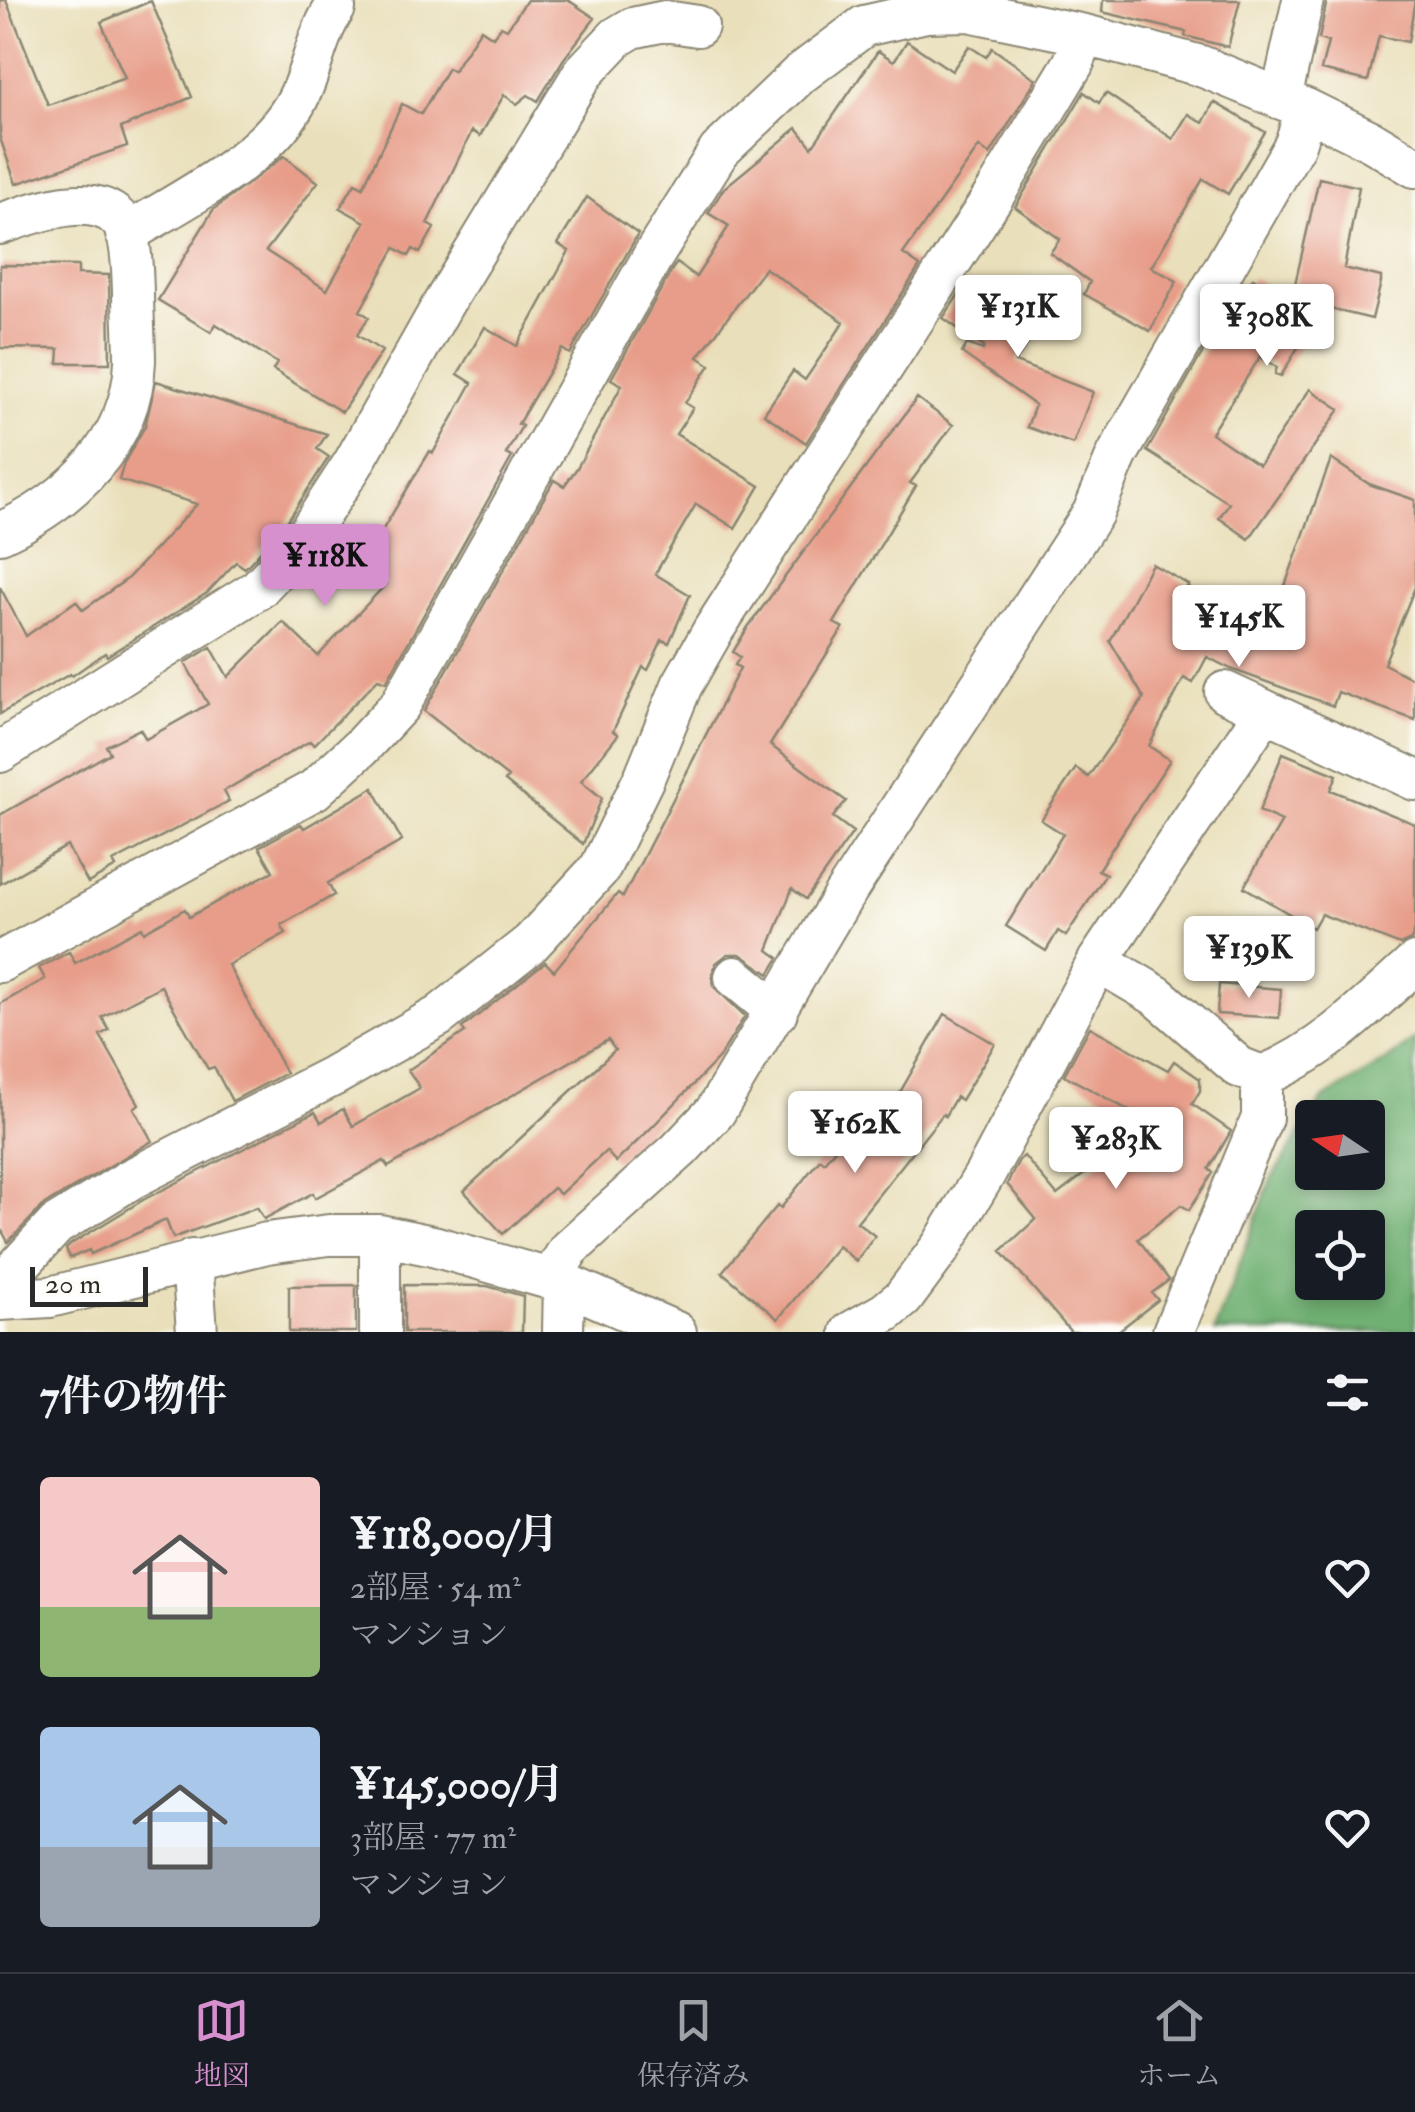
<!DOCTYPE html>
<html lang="ja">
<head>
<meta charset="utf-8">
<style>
  :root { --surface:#171b24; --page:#20242c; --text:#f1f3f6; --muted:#9ea1a6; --line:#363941; --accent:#d690ce }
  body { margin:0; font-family:"IM FELL Double Pica","Noto Serif JP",serif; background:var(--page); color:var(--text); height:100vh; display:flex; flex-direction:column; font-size:38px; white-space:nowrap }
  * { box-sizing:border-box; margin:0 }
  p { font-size:32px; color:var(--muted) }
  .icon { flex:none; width:55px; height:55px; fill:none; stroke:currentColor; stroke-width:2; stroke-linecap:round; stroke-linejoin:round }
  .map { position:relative; height:1332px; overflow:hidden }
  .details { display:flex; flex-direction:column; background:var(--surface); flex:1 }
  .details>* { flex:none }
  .needle { width:65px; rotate:283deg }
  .controls { position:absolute; left:1295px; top:1100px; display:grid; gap:20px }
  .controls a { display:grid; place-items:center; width:90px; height:90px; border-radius:10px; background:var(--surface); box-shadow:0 5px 15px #0003; font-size:50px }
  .scale { position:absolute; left:30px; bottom:25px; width:118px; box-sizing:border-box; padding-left:10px; border:5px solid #2b2b2b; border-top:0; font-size:28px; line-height:35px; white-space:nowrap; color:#2b2b2b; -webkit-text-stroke:8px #fdfcf7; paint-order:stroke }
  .price { position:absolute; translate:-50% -85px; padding:0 22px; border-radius:10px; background:#fff; color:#222; font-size:32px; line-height:65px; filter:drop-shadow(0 2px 5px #0008) }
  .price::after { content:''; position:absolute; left:50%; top:60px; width:30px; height:22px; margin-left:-15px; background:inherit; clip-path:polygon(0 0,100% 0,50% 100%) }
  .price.current { background:var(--accent); color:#111 }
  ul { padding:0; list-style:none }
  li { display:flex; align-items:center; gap:30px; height:250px; padding:0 40px }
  li span { display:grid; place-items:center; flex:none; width:280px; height:200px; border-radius:10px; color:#555 }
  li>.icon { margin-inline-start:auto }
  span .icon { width:120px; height:120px; fill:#fffc; stroke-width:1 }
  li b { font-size:42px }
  h2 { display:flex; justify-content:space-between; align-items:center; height:120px; padding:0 40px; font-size:42px }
  .dock { display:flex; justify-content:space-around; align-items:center; height:140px; border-top:2px solid var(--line); background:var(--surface); font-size:28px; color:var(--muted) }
  .dock a { display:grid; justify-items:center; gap:5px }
  .dock .current { color:var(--accent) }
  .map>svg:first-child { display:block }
</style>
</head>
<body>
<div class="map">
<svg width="1415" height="1332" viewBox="0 0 1415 1332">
  <rect width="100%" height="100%" fill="#fdfcf7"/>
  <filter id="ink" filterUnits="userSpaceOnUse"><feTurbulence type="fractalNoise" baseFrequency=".01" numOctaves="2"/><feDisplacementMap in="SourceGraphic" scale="20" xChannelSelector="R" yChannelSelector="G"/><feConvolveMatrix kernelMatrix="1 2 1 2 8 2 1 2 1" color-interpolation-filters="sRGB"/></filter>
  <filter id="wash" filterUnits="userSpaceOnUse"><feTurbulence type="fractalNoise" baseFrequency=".0048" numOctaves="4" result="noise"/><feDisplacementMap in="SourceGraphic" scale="40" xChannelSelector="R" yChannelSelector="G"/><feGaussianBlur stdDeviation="2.25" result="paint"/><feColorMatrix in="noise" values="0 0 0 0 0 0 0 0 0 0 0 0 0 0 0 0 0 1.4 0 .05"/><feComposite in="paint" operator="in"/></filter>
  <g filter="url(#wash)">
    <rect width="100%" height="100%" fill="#e9dfba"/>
    <!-- forest -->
    <path fill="#70b072" stroke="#4e6e4e" stroke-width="2.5" fill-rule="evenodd" d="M1415,1039V1332H1214L1271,1179L1323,1099L1383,1063ZM1312,1118H1368V1172H1312ZM1312,1228H1368V1282H1312Z"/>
    <g id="blocks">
      <!-- building -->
      <path fill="#e79d89" d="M0,0H6L48,105L125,78L101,22L151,1L192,97L121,128L127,146L16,184L0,138Z
        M527,0H568L595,18L563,60L538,101L528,95L517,104L504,95L480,136L472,131L427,224L434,228L420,253L413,249L409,256L395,248L360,311L369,317L357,335L382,351L342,412L273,370L277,363L216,324L211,332L158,300L213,210L284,156L318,182L266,251L327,290L365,222L340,208L355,183L363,187L402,104L421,114L448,68L453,71L481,29L493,37L501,26L507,29Z
        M1103,0H1240L1228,47L1185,36L1186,32L1102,12Z
        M1327,0H1415L1408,42L1379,36L1368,81L1321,70L1328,42L1319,39Z
        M907,41L952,71L969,46L986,57L992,48L1036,79L990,155L979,147L903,254L920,266L806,443L764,414L793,371L805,380L844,322L765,268L698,357L710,365L685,403L693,408L676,434L760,486L735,528L696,504L655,574L690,595L669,643L662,640L648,670L643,667L613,731L618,735L581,781L602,798L583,844L505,781L508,777L424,711L554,480L564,486L577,468L622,385L611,379L673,268L677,263L696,277L729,226L708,213L724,188L797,128L812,147L878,51L894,61Z
        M1084,92L1099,103L1106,93L1173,139L1188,114L1203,123L1214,102L1265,132L1228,194L1203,179L1151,267L1177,281L1150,331L1084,294L1090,282L1050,253L1060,239L1015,207Z
        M1319,178L1359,187L1344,268L1381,277V282L1372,319L1322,307L1281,376L1275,374L1277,367L1260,357L1211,433L1259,465L1310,389L1340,409L1249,539L1219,518L1229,503L1147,451L1208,343L1211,345L1253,278L1291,302Z
        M587,197L638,234L570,354L562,349L518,424L522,426L506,454L512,457L386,682L378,679L314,745L310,741L224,791L229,801L113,862L116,867L88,883L67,846L0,884V815L110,753L106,746L140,729L146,739L208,704L185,663L211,647L228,677L283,622L318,656L386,584L359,569L430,451L433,453L472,383L458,374L485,327L517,346L569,251L558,244Z
        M0,265L78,266V274L109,275L110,363H58L59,349L0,348Z
        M967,282L988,297L991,293L998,299L1002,292L1044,321L1015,362L1093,392L1073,444L1027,427L1035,405L962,353L967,344L983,350L984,347L943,318Z
        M156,381L327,434L317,449L329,457L284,526L245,568L236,562L207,593L107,656L105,653L72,676L70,674L0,714V587L26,636L76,601L83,610L127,579L197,504L119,480L124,463L145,426Z
        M917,398L953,425L910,483L916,486L834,623L843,628L770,745L846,801L833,817L853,832L806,899L792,889L768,950L779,958L769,974L740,954H728L716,963L712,974L713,986L745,1016L719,1058L650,1129L616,1162L606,1151L560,1194L553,1188L503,1234L464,1191L615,1050L608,1040L388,1167L384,1161L315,1198L313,1193L264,1219L257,1207L173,1238L166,1220L91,1254L89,1250L70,1258L66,1249L71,1244L143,1200L315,1112L321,1122L343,1109L353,1126L420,1088L408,1070L465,1032L462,1028L545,962L554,971L618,893L623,897L740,668L735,665L740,657L733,652L748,627Z
        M1331,459L1369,484L1415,500V587L1384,664L1415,680V720L1338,692L1333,706L1231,669L1207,657L1193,683L1184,678L1149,746L1170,760L1098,870L1106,874L1066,936L1058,931L1046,951L1006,926L1063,834L1041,820L1076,768L1088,777L1144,698L1110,641L1152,564L1189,585L1187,587L1270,627Z
        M1283,753L1337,775L1331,790L1415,824V930L1411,940L1400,945L1321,914L1313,928L1244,887L1282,821L1259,811Z
        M373,788L402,841L328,883L334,895L281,925L286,933L228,965L286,1073L232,1101L214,1067L208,1069L161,986L102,1017L109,1030L100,1035L139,1104L134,1108L152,1141L44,1205L8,1242L0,1227V1004L45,979L39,968L69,952L75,963L142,927L144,932L185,909L189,917L273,871L259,847L301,824L304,828Z
        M1219,984L1281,989L1279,1018L1217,1014Z
        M945,1014L995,1044L961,1100L956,1097L945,1116L943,1114L857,1222L875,1236L856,1261L838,1246L778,1319L722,1272L778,1205L781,1208L820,1159L824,1162L847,1134L852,1138L864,1124L876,1134Z
        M1090,1027L1168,1070L1174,1061L1200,1079V1091L1192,1104L1231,1131L1209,1169L1213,1173L1189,1210L1181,1205L1138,1239L1169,1280L1152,1293L1158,1300L1117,1332H1071L1001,1251L1036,1219L1007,1184L1019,1160L1024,1156L1057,1195L1123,1144L1112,1137L1130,1111L1064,1075Z
        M356,1285V1332H289V1286Z
        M404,1285L487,1286L523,1296L522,1332H404Z"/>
    </g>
  </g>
  <g filter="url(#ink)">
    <use href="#blocks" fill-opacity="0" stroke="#8a8572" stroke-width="2.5"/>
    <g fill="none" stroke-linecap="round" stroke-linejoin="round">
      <defs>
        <path id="minor" d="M1281,99L1303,0
          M0,224C31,214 90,190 118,218C133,233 132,272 133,292C133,315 135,338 135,361C132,443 70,501 0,533
          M126,234C183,199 272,157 300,94C313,65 317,35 335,8
          M1225,692L1415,780
          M0,752L258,589L303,541L353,464L443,304L583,73L617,37L632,28L665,21L698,26
          M1098,961L1157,996L1239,1067L1262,1076C1321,1053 1369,1005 1415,963
          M0,962L314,790L361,747L400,705L653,256L719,151L800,74L864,26L926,12L968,11L1085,35L1201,66L1306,109L1373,142L1415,167
          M735,977L777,1012
          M192,1260L197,1332
          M551,1279L569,1249L679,1150L715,1112L844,895L1093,513L1117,455L1295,144L1306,109
          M0,1296L19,1265L56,1225L131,1179L333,1076L439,1016L531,943L600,868L644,778L682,685L714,629L996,192L1073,64L1085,35
          M0,1300L50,1297L267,1243L329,1235H380L433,1246L564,1283L676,1332
          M380,1332V1235
          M563,1332L564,1283
          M851,1332L886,1312L903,1298L941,1247L985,1174L1098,961L1265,711
          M1173,1332L1262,1118V1076"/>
      </defs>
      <!-- minor casing -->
      <use href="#minor" stroke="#8a8572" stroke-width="44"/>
      <!-- minor -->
      <use href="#minor" stroke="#fff" stroke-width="40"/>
    </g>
  </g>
</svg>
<div class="controls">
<a><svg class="needle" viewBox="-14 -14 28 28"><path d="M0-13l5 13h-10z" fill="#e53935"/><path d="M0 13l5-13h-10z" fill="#9ea1a6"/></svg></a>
<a><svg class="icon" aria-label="locate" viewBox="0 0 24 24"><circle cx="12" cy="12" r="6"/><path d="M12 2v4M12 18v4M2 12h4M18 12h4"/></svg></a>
</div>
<div class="scale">20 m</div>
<b class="price" style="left:1018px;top:360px">¥131K</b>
<b class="price" style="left:1267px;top:369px">¥308K</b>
<b class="price current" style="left:325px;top:609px">¥118K</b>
<b class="price" style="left:1239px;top:670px">¥145K</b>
<b class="price" style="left:1249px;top:1001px">¥139K</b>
<b class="price" style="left:855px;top:1176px">¥162K</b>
<b class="price" style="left:1116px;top:1192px">¥283K</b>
</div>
<section class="details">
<h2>7件の物件<svg class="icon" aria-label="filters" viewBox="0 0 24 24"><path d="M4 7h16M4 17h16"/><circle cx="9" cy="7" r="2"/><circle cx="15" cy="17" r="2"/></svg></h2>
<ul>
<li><span style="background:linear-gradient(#f6c9c9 65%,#8fb573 0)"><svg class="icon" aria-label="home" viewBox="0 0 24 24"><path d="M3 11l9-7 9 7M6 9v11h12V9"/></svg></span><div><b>¥118,000/月</b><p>2部屋 · 54 m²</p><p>マンション</p></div><svg class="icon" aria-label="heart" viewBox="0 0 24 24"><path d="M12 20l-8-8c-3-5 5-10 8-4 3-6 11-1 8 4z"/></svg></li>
<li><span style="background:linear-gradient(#a9c7e8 60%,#9aa5b1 0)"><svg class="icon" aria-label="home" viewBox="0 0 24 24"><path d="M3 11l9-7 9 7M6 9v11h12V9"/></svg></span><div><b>¥145,000/月</b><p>3部屋 · 77 m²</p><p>マンション</p></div><svg class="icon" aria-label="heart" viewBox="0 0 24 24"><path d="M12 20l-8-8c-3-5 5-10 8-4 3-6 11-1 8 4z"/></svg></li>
</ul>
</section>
<nav class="dock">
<a class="current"><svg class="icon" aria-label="map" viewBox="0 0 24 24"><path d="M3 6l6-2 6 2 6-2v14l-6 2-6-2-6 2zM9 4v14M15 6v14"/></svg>地図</a>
<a><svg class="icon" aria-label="saved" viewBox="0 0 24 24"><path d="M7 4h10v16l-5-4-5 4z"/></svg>保存済み</a>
<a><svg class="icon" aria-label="home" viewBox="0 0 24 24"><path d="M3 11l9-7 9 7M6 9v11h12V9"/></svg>ホーム</a>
</nav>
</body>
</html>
